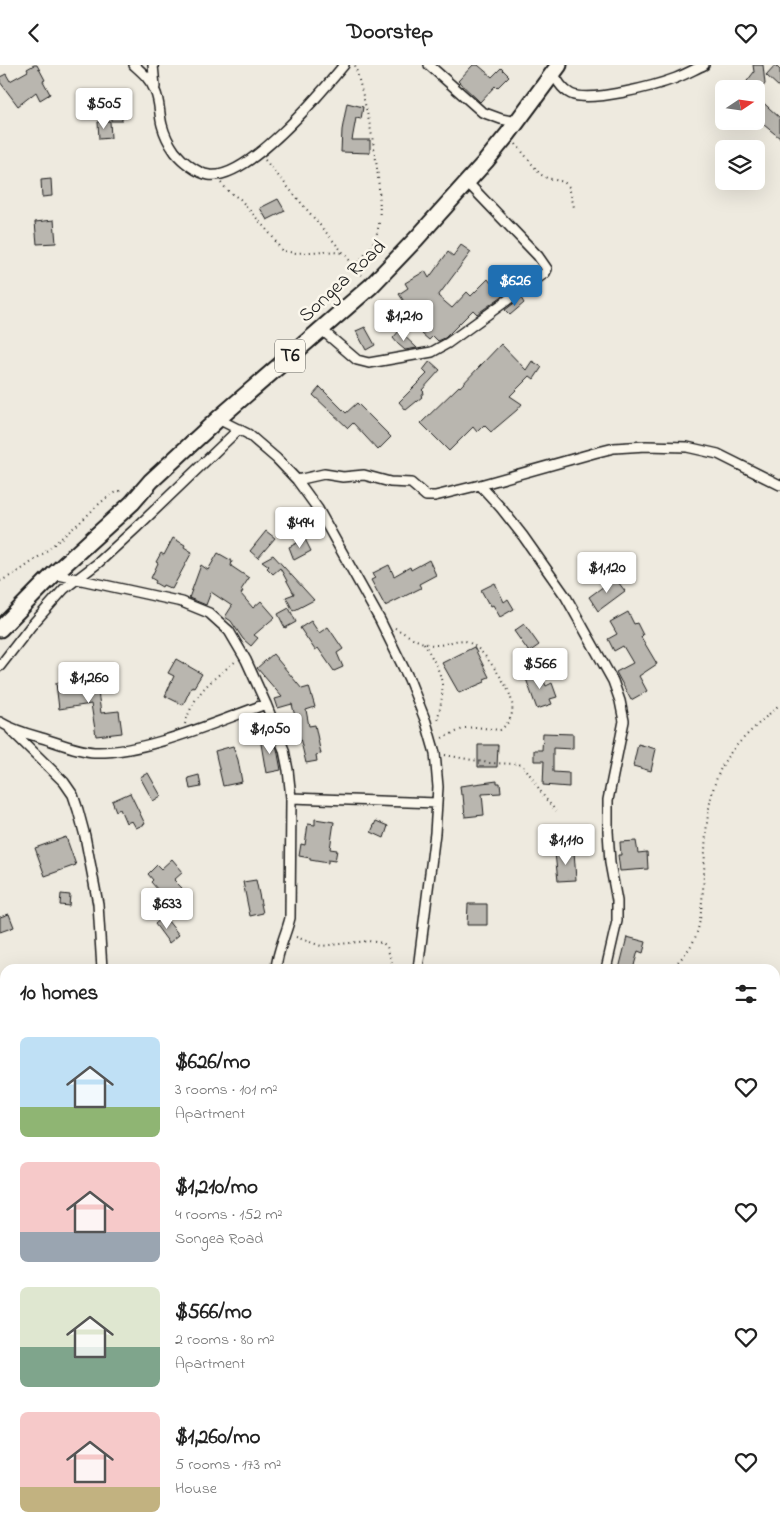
<!DOCTYPE html>
<html lang="en">
<head>
<meta charset="utf-8">
<style>
  :root { --surface:#fff; --page:#f2f2f2; --text:#222; --muted:#767676; --accent:#1f6fb2 }
  body { margin:0; font-family:"Indie Flower",sans-serif; background:var(--page); color:var(--text); height:100vh; display:flex; flex-direction:column; font-size:19px; white-space:nowrap }
  * { box-sizing:border-box; margin:0 }
  p { font-size:16px; color:var(--muted) }
  .icon { flex:none; width:28px; height:28px; fill:none; stroke:currentColor; stroke-width:2; stroke-linecap:round; stroke-linejoin:round }
  .map { position:relative; flex:1; overflow:hidden }
  .details { position:absolute; left:0px; top:899px; width:780px; height:571px; display:flex; flex-direction:column; background:var(--surface); border-radius:15px 15px 0 0; box-shadow:0 5px 20px #0002 }
  .details>* { flex:none }
  .needle { width:32px; rotate:77deg }
  .tools { position:absolute; left:715px; top:15px; display:grid; gap:10px }
  .tools a { display:grid; place-items:center; width:50px; height:50px; border-radius:8px; background:var(--surface); box-shadow:0 5px 20px #0002; font-size:25px }
  .price { position:absolute; translate:-50% -42px; padding:0 11px; border-radius:5px; background:#fff; color:#222; font-size:16px; line-height:32px; filter:drop-shadow(0 1px 2px #0008) }
  .price::after { content:''; position:absolute; left:50%; top:30px; width:15px; height:11px; margin-left:-8px; background:inherit; clip-path:polygon(0 0,100% 0,50% 100%) }
  .price.current { background:var(--accent); color:#fff }
  ul { padding:0; list-style:none }
  li { display:flex; align-items:center; gap:15px; height:125px; padding:0 20px }
  li span { display:grid; place-items:center; flex:none; width:140px; height:100px; border-radius:8px; color:#555 }
  li>.icon { margin-inline-start:auto }
  span .icon { width:60px; height:60px; fill:#fffc; stroke-width:1 }
  li b { font-size:21px }
  h2 { display:flex; justify-content:space-between; align-items:center; height:60px; padding:0 20px; font-size:21px }
  header { display:flex; justify-content:space-between; align-items:center; height:65px; padding:0 20px; background:var(--surface); font-size:22px; font-weight:700 }
  .map>svg:first-child { display:block }
</style>
</head>
<body>
<header><svg class="icon" aria-label="back" viewBox="0 0 24 24"><path d="M15 5l-7 7 7 7"/></svg>Doorstep<svg class="icon" aria-label="heart" viewBox="0 0 24 24"><path d="M12 20l-8-8c-3-5 5-10 8-4 3-6 11-1 8 4z"/></svg></header>
<div class="map">
<svg width="780" height="1469" viewBox="0 0 780 1469">
  <rect width="100%" height="100%" fill="#eeeadf"/>
  <filter id="ink" filterUnits="userSpaceOnUse"><feTurbulence type="fractalNoise" baseFrequency=".02" numOctaves="2"/><feDisplacementMap in="SourceGraphic" scale="10" xChannelSelector="R" yChannelSelector="G"/><feConvolveMatrix kernelMatrix="1 2 1 2 8 2 1 2 1" color-interpolation-filters="sRGB"/></filter>
  <g filter="url(#ink)">
    <!-- building -->
    <path fill="#b9b6af" stroke="#1c1c1c" d="M34,0H37L45,15L43,16L50,29L40,35L36,27L18,41L0,17V12L6,9L10,16L28,6L27,4Z
      M473,0H478L492,12L501,3L509,11L497,23L495,21L480,37L458,16Z
      M753,0H763L765,19L761,24H741L754,7Z
      M775,0L780,5V23L766,10Z
      M756,31L780,53V73L759,56L761,53L756,49Z
      M111,33H122V56H111Z
      M347,38L363,42L361,54L356,53L352,75H370V88L341,87L342,65Z
      M110,56L111,73L99,74L98,57Z
      M51,114L52,131L42,132L41,115Z
      M278,134L285,146L267,155L260,143Z
      M54,155L56,178L37,179L35,157Z
      M461,180L471,187L438,231L452,243L467,227L471,231L488,214L491,218L506,202L522,217L477,249L473,245L445,273L438,276L433,271L429,275L422,269L426,265L419,259L399,229L408,223L405,218L425,206L429,213L448,187L453,191Z
      M521,233L524,238L510,250L505,245Z
      M365,262L375,280L366,285L356,266Z
      M399,266L417,283L405,285L398,279L393,273Z
      M501,279L526,305L532,296L542,302L534,314L530,311L510,331L522,339L517,345L491,367L484,360L477,367L473,362L449,386L421,358L459,321L460,322Z
      M430,296L440,305L422,325L424,327L421,331L422,332L406,345L399,337L427,309L423,305Z
      M320,322L346,348L357,338L391,372L378,385L353,358L348,363L313,330Z
      M266,466L275,473L258,493L250,486Z
      M173,473L185,480L184,482L192,487L172,524L163,520L162,522L155,518L156,516L151,513L158,498L156,497L161,488L164,490Z
      M305,474L311,486L294,495L289,482Z
      M218,488L232,496L231,501L249,513L241,525L243,526L241,529L253,543L261,536L275,552L254,570L258,573L251,581L243,574L231,556L225,552L232,541L211,527L206,540L189,533L201,500L208,505Z
      M273,490L283,501L314,535L293,546L286,532L294,529L280,503L273,509L267,503L269,501L262,496Z
      M429,495L436,510L419,519L421,523L385,541L371,515L375,513L373,508L389,500L394,511L410,502L411,505Z
      M615,513L625,526L598,546L589,532Z
      M495,518L504,537L508,534L514,544L500,552L493,540L491,541L489,537L488,538L481,525Z
      M289,543L296,557L285,563L278,549Z
      M628,547L634,559L637,558L643,570L641,572L657,599L639,611L647,626L631,635L616,607L633,598L623,581L614,586L608,574L617,569L610,557Z
      M311,556L319,568L328,562L343,584L337,588L343,602L334,606L318,583L315,585L300,563Z
      M524,559L539,580L529,587L514,566Z
      M474,582L489,612L484,614L485,617L459,628L442,598Z
      M273,589L302,624L309,622L315,642L306,645L309,661L315,660L321,689L316,690L317,696L306,698L292,639L278,643L275,634L282,632L257,603Z
      M176,594L202,609L194,622L192,621L183,640L165,631L174,611L168,608Z
      M540,606L546,621L552,618L557,632L550,634L552,639L537,644L525,611Z
      M97,614L100,627H98L101,648L119,646L122,668L96,671L91,639L59,644L56,618Z
      M543,668L573,669V684L553,683V707L569,708V722L543,720L544,696H534V685H542Z
      M272,671L277,684L281,705L266,708L260,673Z
      M638,679L656,684L651,706L633,701Z
      M478,680H498L497,702H478Z
      M233,681L238,695L242,717L223,721L215,686Z
      M148,708L161,731L153,736L140,712Z
      M199,710L201,722L190,724L188,713Z
      M497,716V718H500L501,728L482,729L484,750L465,752L463,730H461L460,721Z
      M130,728L145,759L136,763L132,756L126,758L120,744L116,746L112,736Z
      M315,754L334,757L330,784L337,785L335,796L328,795V798L310,795V793L299,791L301,779L305,780L308,759L315,760Z
      M376,756L388,761L384,773L371,767Z
      M66,772L76,800L45,811L35,783Z
      M636,776L638,788L647,787L648,804L620,806L618,790H621L620,777Z
      M574,786L576,815L558,816L555,788Z
      M172,794L183,807L174,815L182,823L163,841L153,830L158,825L151,817L153,815L148,809L157,800L161,804Z
      M256,815L263,848L250,851L243,817Z
      M61,829L70,830L69,841L60,840Z
      M468,839H487V860H467Z
      M9,849L14,862L0,867V852Z
      M164,851L179,870L169,878L155,859Z
      M627,872L646,877L643,888L638,886L633,904H619Z"/>
    <g fill="none" stroke-linecap="round" stroke-linejoin="round">
      <defs>
        <path id="minor" d="M134,0C143,8 151,15 155,26C160,36 159,49 162,60C164,68 170,80 175,87C182,96 197,108 209,110C247,116 321,28 344,0
          M153,0L155,22
          M429,0L482,47L501,54L517,57
          M552,5C556,14 561,24 571,29C590,38 655,21 676,13C686,9 695,4 704,0
          M322,265L357,295L369,298L432,287L448,278L545,208L547,204L538,191L468,118
          M218,354L248,369L277,394L297,415L318,444L380,555L409,614L426,657L435,688L438,722L435,768L418,904
          M297,415L324,409L343,412L364,410L390,417L411,418L426,431H435L480,420L594,388L614,383L646,381L687,382L718,389L780,420
          M480,420L501,443L523,471L566,532L613,616L620,636L624,656L608,735V766L610,798L617,836V856L606,904
          M54,509L182,537L209,548L229,566L246,595L266,639L284,685L288,705L291,733L290,853C286,870 277,886 276,904
          M0,601L31,561L64,524L98,498L136,463L239,364
          M0,657C13,665 28,669 42,673C59,678 77,686 94,687C144,689 218,656 266,639
          M10,664L64,717L73,730L78,745L85,771L98,839L102,904
          M291,733L437,738
          M0,1008L5,1010
          M775,1042L780,1034
          M0,1053L5,1065
          M775,1080L780,1086
          M775,1141L780,1145
          M0,1148L5,1146
          M0,1265L5,1266
          M0,1318L5,1316
          M0,1332L5,1345
          M775,1379L780,1384
          M775,1459L780,1460
          M352,1469L356,1465"/>
        <path id="trunk" d="M0,564L54,509L132,438L151,416L218,354L371,221L416,174L486,96L508,69L559,0"/>
      </defs>
      <!-- minor casing -->
      <use href="#minor" stroke="#1c1c1c" stroke-width="12"/>
      <!-- trunk casing -->
      <use href="#trunk" stroke="#1c1c1c" stroke-width="19"/>
      <!-- path -->
      <path stroke="#1c1c1c" stroke-width="2" stroke-dasharray="1 4" stroke-linecap="butt" d="M516,79L540,109L547,113L564,117L569,122L574,142
        M265,95L362,210
        M221,118L229,127L240,134L272,171L282,186L296,188L325,186L342,188
        M354,201C362,193 371,184 375,174C381,159 380,140 379,124C376,81 366,41 355,0
        M0,516C29,503 54,479 78,459C92,447 106,428 124,425
        M395,563C408,570 422,581 438,580C448,580 457,572 468,577C479,582 488,594 495,604C508,622 524,648 500,665L475,662L465,663L442,673
        M424,578C443,612 447,617 437,656
        M185,659C195,626 211,616 236,596
        M445,690L489,698L519,699L526,704L545,733L556,746
        M296,872L321,881L368,876L383,878L387,882L394,904
        M671,904C680,895 692,883 696,870C700,860 701,847 702,836C707,790 701,735 726,694C736,678 765,653 780,639
        M170,1469L173,1465"/>
      <!-- minor -->
      <use href="#minor" stroke="#fbf7ec" stroke-width="9"/>
      <!-- trunk -->
      <use href="#trunk" stroke="#fbf7ec" stroke-width="15"/>
    </g>
  </g>
  <g text-anchor="middle" dominant-baseline="central" stroke-width="5" stroke-linejoin="round" paint-order="stroke">
    <!-- shield labels -->
    <rect fill="#fbf7ec" stroke="#5f5e5a" stroke-width="1" x="275" y="274.5" width="30" height="33" rx="4"/>
    <g font-size="19" font-weight="bold" fill="#1c1c1c">
      <text x="290" y="291">T6</text>
    </g>
    <!-- street labels -->
    <g font-size="20" fill="#1c1c1c" stroke="#fbf7ec">
      <text transform="translate(343 217) rotate(-43)">Songea Road</text>
    </g>
  </g>
</svg>
<div class="tools">
<a><svg class="needle" viewBox="-14 -14 28 28"><path d="M0-13l5 13h-10z" fill="#e53935"/><path d="M0 13l5-13h-10z" fill="#767676"/></svg></a>
<a><svg class="icon" aria-label="layers" viewBox="0 0 24 24"><path d="M12 4l9 5-9 5-9-5zM3 14l9 5 9-5"/></svg></a>
</div>
<b class="price" style="left:104px;top:65px">$505</b>
<b class="price current" style="left:515px;top:242px">$626</b>
<b class="price" style="left:404px;top:277px">$1,210</b>
<b class="price" style="left:300px;top:484px">$494</b>
<b class="price" style="left:607px;top:529px">$1,120</b>
<b class="price" style="left:540px;top:625px">$566</b>
<b class="price" style="left:89px;top:639px">$1,260</b>
<b class="price" style="left:270px;top:690px">$1,050</b>
<b class="price" style="left:566px;top:801px">$1,110</b>
<b class="price" style="left:167px;top:865px">$633</b>
<section class="details">
<h2>10 homes<svg class="icon" aria-label="filters" viewBox="0 0 24 24"><path d="M4 7h16M4 17h16"/><circle cx="9" cy="7" r="2"/><circle cx="15" cy="17" r="2"/></svg></h2>
<ul>
<li><span style="background:linear-gradient(#bfe0f5 70%,#8fb573 0)"><svg class="icon" aria-label="home" viewBox="0 0 24 24"><path d="M3 11l9-7 9 7M6 9v11h12V9"/></svg></span><div><b>$626/mo</b><p>3 rooms · 101 m²</p><p>Apartment</p></div><svg class="icon" aria-label="heart" viewBox="0 0 24 24"><path d="M12 20l-8-8c-3-5 5-10 8-4 3-6 11-1 8 4z"/></svg></li>
<li><span style="background:linear-gradient(#f6c9c9 70%,#9aa5b1 0)"><svg class="icon" aria-label="home" viewBox="0 0 24 24"><path d="M3 11l9-7 9 7M6 9v11h12V9"/></svg></span><div><b>$1,210/mo</b><p>4 rooms · 152 m²</p><p>Songea Road</p></div><svg class="icon" aria-label="heart" viewBox="0 0 24 24"><path d="M12 20l-8-8c-3-5 5-10 8-4 3-6 11-1 8 4z"/></svg></li>
<li><span style="background:linear-gradient(#dfe7d0 60%,#7fa58c 0)"><svg class="icon" aria-label="home" viewBox="0 0 24 24"><path d="M3 11l9-7 9 7M6 9v11h12V9"/></svg></span><div><b>$566/mo</b><p>2 rooms · 80 m²</p><p>Apartment</p></div><svg class="icon" aria-label="heart" viewBox="0 0 24 24"><path d="M12 20l-8-8c-3-5 5-10 8-4 3-6 11-1 8 4z"/></svg></li>
<li><span style="background:linear-gradient(#f6c9c9 75%,#c2b280 0)"><svg class="icon" aria-label="home" viewBox="0 0 24 24"><path d="M3 11l9-7 9 7M6 9v11h12V9"/></svg></span><div><b>$1,260/mo</b><p>5 rooms · 173 m²</p><p>House</p></div><svg class="icon" aria-label="heart" viewBox="0 0 24 24"><path d="M12 20l-8-8c-3-5 5-10 8-4 3-6 11-1 8 4z"/></svg></li>
</ul>
</section>
</div>
</body>
</html>
